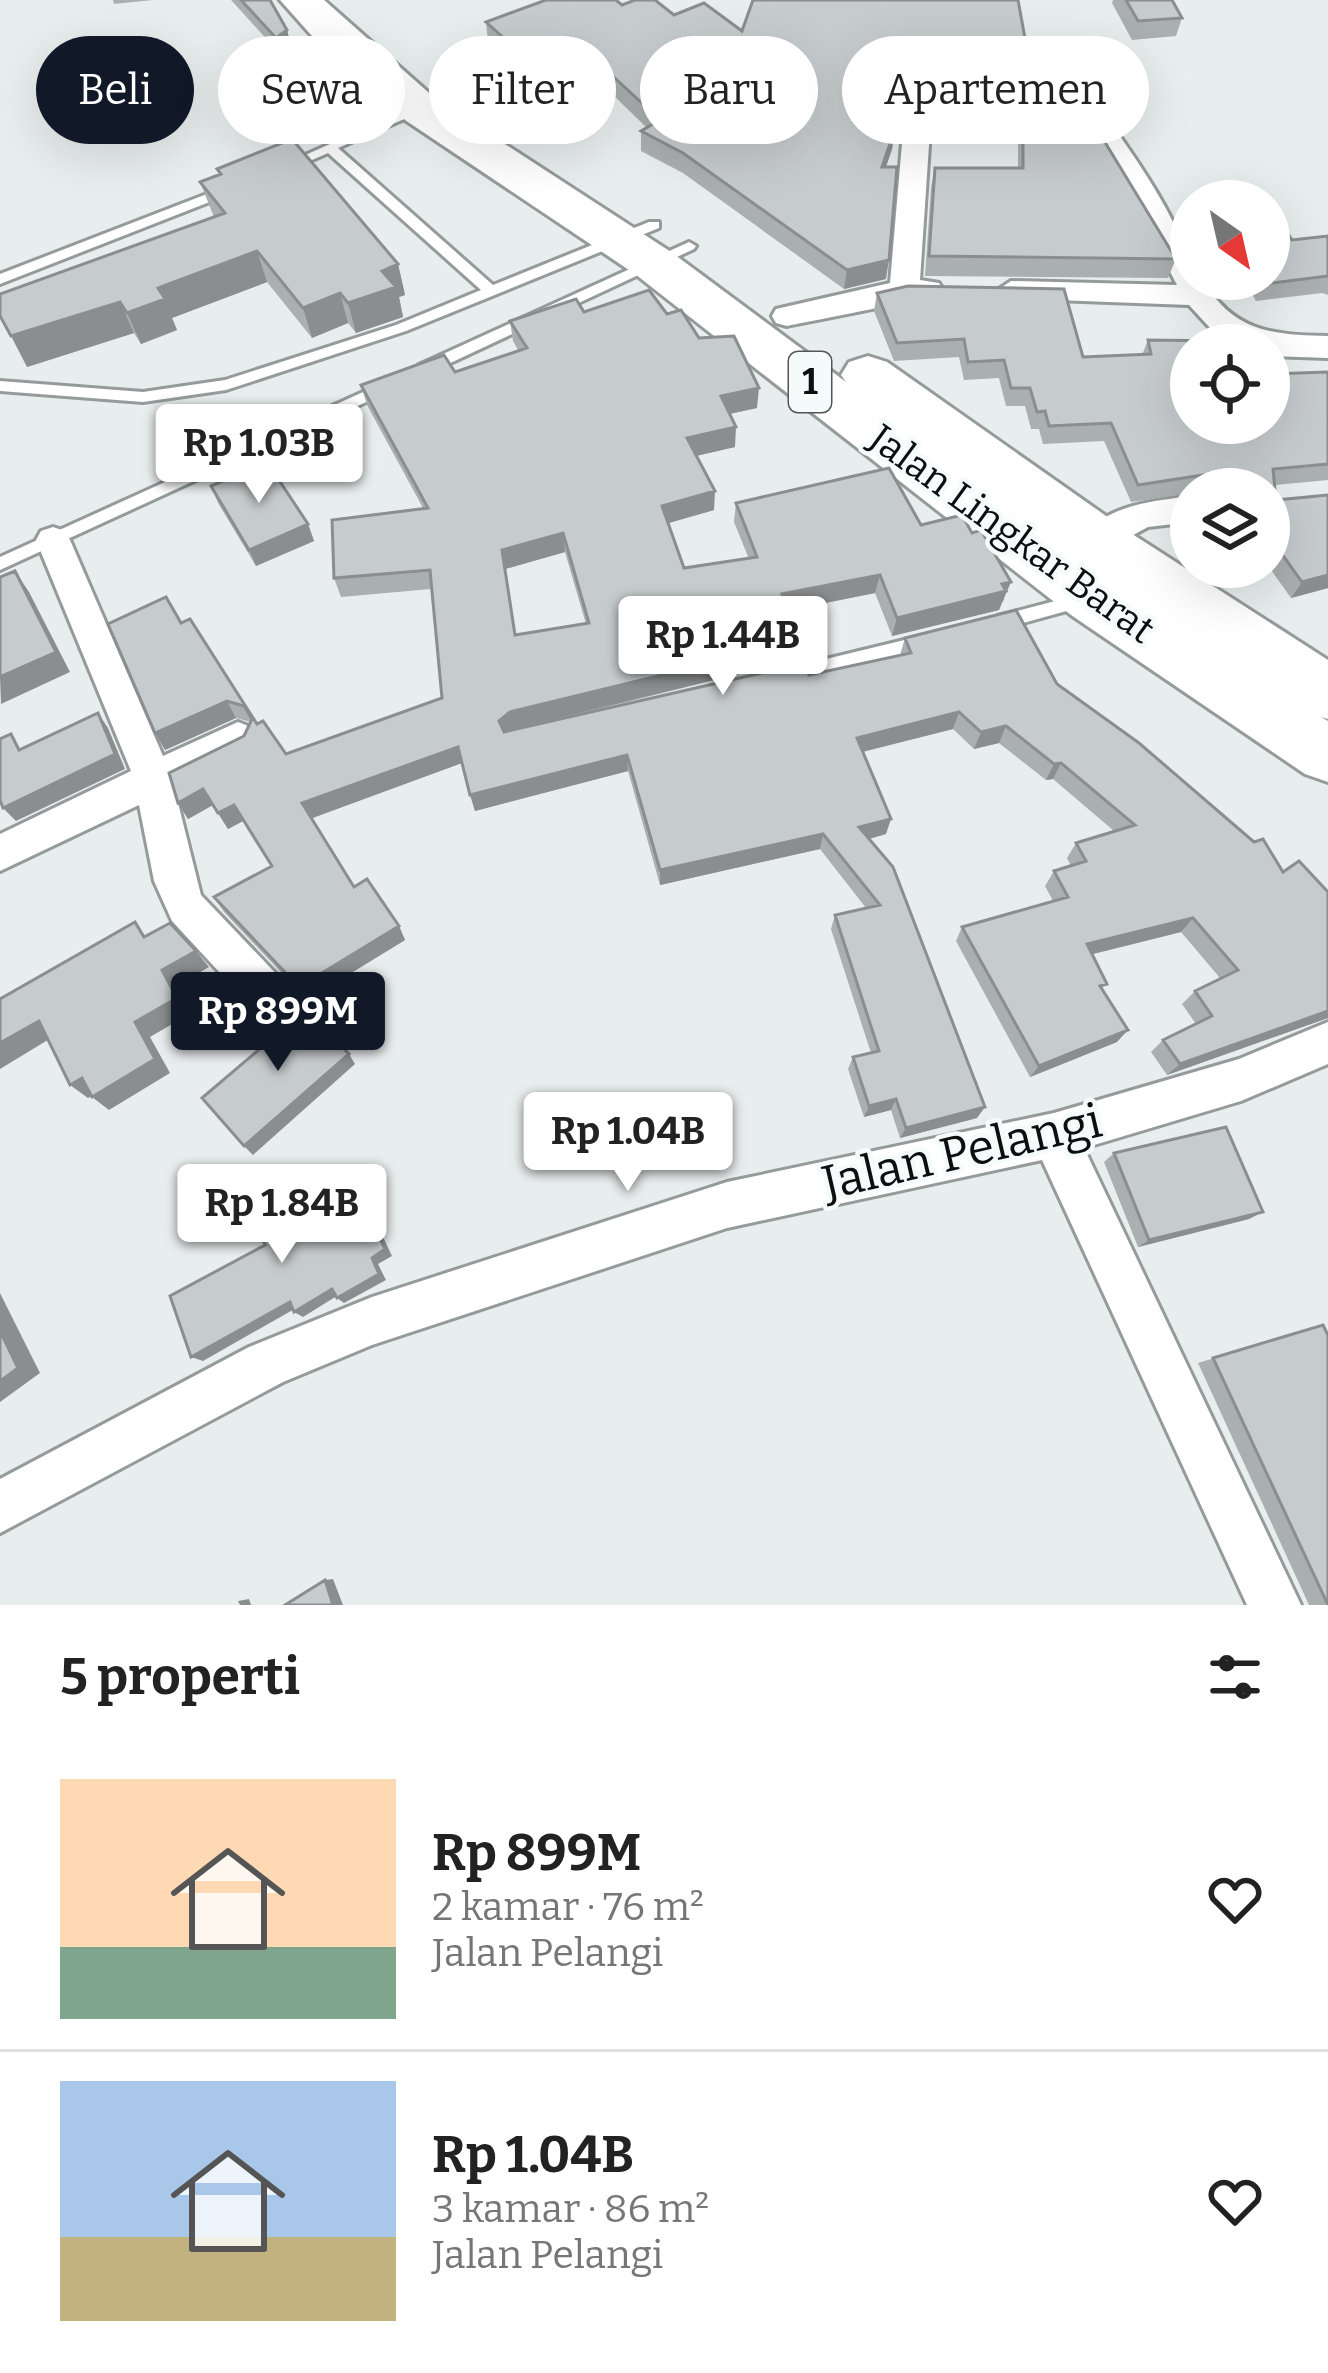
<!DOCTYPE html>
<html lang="id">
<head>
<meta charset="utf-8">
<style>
  :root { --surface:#fff; --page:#f6f6f6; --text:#222; --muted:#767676; --line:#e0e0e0; --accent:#111827 }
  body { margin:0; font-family:Bitter,serif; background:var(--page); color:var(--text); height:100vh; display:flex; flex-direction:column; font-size:45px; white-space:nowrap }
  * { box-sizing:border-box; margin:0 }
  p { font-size:39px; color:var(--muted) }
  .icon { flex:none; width:66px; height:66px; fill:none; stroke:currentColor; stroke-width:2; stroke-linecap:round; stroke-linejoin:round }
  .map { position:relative; height:1605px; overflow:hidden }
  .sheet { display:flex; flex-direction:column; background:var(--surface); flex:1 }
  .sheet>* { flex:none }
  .top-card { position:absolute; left:36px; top:36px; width:1257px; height:108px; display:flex; gap:24px }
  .needle { width:78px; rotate:146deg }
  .tools { position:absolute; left:1170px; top:180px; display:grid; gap:24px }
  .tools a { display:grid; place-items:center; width:120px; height:120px; border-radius:50%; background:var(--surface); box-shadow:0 12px 48px #0002; font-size:60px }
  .price { position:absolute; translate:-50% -102px; padding:0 27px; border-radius:12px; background:#fff; color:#222; font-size:39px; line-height:78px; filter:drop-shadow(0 3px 6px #0008) }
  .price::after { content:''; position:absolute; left:50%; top:72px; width:36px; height:27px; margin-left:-18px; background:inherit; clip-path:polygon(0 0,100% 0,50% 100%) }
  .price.current { background:var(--accent); color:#fff }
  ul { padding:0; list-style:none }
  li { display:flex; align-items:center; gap:36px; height:300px; padding:0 60px }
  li+li { border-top:3px solid var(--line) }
  li span { display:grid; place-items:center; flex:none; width:336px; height:240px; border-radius:0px; color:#555 }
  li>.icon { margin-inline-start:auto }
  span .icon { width:144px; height:144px; fill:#fffc; stroke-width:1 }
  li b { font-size:51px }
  h2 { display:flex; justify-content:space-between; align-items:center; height:144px; padding:0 60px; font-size:51px }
  .chip { padding:0 42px; border-radius:54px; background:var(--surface); box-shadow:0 12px 48px #0002; font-size:42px; line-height:108px }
  .chip.current { background:var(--accent); color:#fff }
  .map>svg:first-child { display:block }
</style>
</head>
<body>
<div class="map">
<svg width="1328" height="1605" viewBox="0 0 1328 1605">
  <rect width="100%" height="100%" fill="#e8edee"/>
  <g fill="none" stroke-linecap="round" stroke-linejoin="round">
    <defs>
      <path id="lane" d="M455,88L459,89V95L338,148L493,285L649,222H659V228L406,331L226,390L143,402L0,391V381L143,392L225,380L396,325L481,290L328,153L294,168L283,165Z
        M225,187L231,191L230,194L0,284V274Z
        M689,242L696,246L694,249L429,373L424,374L417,369L419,365Z
        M383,383L390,388L388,392L0,570V557Z
        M1082,594L1090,600L1088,605L998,630L990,623L998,616Z
        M925,635L933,642L925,649L789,682L781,675L789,668Z"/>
      <path id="street" d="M1051,50L1060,53C1095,103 1191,222 1191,279H1203C1232,332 1273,335 1328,336V358L1269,356V345L1222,341L1189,305L1000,298L996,291L1011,281L1177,285L1135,205L1038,58Z
        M920,77L933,85L920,280L939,283L943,290C937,298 810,321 787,326L776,323L772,316L776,309L890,283L907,85Z
        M1191,496V522L1148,527L1098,554L1086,550L1081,541C1101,505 1155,501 1191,496Z
        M53,527L65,531L70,540L163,756L238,722L251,727L257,738L251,749L174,787L201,895L303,1002L309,1016L303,1030L288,1036L273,1030L172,921L154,881L139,805L0,871V834L131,771L36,540L41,531Z
        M1328,1022V1064L1241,1101L1084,1148L1301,1605H1247L1042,1160L727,1228L372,1345L283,1382L0,1533V1479L249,1347L372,1297L727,1182L1054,1113L1239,1059Z"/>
      <path id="highway" d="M280,0H324L437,100L671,252L846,382L841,375L849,362L868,356L887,362L1126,530L1328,660V719L1321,717L1328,721V782L1305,774L1071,615L635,274L405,120L328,54Z"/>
    </defs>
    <!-- lane casing -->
    <use href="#lane" stroke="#959b9b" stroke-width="6"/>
    <!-- street casing -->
    <use href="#street" stroke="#959b9b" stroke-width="6"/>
    <!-- highway casing -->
    <use href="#highway" stroke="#959b9b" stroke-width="6"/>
    <!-- lane -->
    <use href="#lane" fill="#fff" fill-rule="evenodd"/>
    <!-- street -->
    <use href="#street" fill="#fff" fill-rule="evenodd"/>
    <!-- highway -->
    <use href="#highway" fill="#fff" fill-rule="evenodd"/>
  </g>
  <!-- wall -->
  <path fill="#aaafb0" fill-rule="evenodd" d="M113,0H153L114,4Z
    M231,0H270L287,30L291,46L280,54Z
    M1113,0H1172L1182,18L1176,36L1132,40L1112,3Z
    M622,5L742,31L1027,49L1176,259L1168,278L925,276L931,187L935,168H1018V127L987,78L931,79L918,73L904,79L892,149L886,167V279L844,289L683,173L641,151V131L647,128L606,88L559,107L488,42L486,22Z
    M217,169L398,264L405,295L399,297L403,317L356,333L348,323L312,338L267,282L172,318L177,330L141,344L134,333L27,367L214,217L200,182L219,175Z
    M1190,215H1191V261L1183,232Z
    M1328,236V295L1322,293L1256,301L1243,279H1269L1292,240Z
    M877,293L1083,357L1142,355L1148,340L1191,423L1328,372V480L1275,485L1276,500L1328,495V588L1291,598L1269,567V489H1191V493L1131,502L1104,441L1043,444L1039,429H1031L1025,406H1006L999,378L964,380L959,357L894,361L874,311Z
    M584,312L667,314L699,338L757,408L729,414L735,447L696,456L714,510L668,523L684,568L749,559L734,522L736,503L921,525L1005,600L1002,601L999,610L892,636L875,593L787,611L795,660L511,731L809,675L900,655L905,638L1057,684L1283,872L1328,892V1018L1167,1075L1151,1052L1163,1040L1196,1024L1182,1004L1195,991L1220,978L1181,932L1092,954L1117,1042L1030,1077L956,941L962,927L1053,901L1045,886L1054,871L1071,866L1067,858L1076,843L1114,831L1053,779L1046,780L999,743L974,749L953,729L863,752L886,834L869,839L977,1118L900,1138L891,1110L864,1117L848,1069L853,1057L871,1053L831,929L835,915L866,908L820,849L660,885L628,771L475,811L462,763L311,818L354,887L399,926L405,940L307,1000L224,912L214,897L271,866L243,821L228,829L213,805L188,819L178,803L244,736L251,722L236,718L165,750L181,623L257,724L286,754L442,698L431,589L341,597L334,578L423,508L367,405L361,385L455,372L518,350L513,341L510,321ZM565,552L586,624L515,635L505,569Z
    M211,486L308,524L314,541L256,566L218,503Z
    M1191,510V541L1182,528Z
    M1114,1153L1249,1219L1138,1247L1104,1162Z
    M1323,1325L1328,1605H1309L1198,1363Z"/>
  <!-- shaded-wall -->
  <path fill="#8b8e90" d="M287,30L291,46L280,54L276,38Z
    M921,54L918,73L904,79L907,59Z
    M605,69L606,88L559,107L558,87Z
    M895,129L892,149L879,187L882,167Z
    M257,251L267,282L172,318L177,330L141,344L127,313L158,288Z
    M889,260L886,279L844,289L847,270Z
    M398,264L405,295L399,297L403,317L356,333L348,303L382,271Z
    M340,293L348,323L312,338L303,308Z
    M120,302L134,333L27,367L11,336Z
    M759,388L757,408L720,416L721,396Z
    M736,427L735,447L687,458V438Z
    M715,491L714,510L662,525V506Z
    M308,524L314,541L256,566L249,550Z
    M563,533L565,552L505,569L502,550Z
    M15,571L29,592L70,672L1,704L0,677Z
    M880,575L875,593L779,612L782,594Z
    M1328,575V588L1291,598L1302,582Z
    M1011,582L999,610L892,636L897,618Z
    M798,642L795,660L514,729L502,738L499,721L510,712Z
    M227,701L236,718L165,750L155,733Z
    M959,712L953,729L853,754L857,738Z
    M98,713L108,728L125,769L16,821L3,808Z
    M1006,726L999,743L974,749L981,732Z
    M458,747L462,763L310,819L302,803Z
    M627,755L628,771L475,811L470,795Z
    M1061,763L1053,779L1046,780L1054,764Z
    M203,789L213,805L188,819L178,803Z
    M234,805L243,821L228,829L218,813Z
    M891,819L886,834L854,843L859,827Z
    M823,834L820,849L660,885V870Z
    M1193,918L1181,932L1077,958L1087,944Z
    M399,926L405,940L307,1000L299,987Z
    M196,951L209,967L176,986L191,1013L150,1037L170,1073L109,1110L92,1097L135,1022L162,970Z
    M1328,1011V1018L1167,1075L1180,1064Z
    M39,1021L56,1035L0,1069V1043Z
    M342,1024L348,1035L336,1044L329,1034Z
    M1128,1030L1117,1042L1030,1077L1039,1066Z
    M349,1054L355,1064L253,1155L244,1146Z
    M82,1078L99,1092L88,1098L70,1085Z
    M896,1099L891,1110L864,1117L869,1106Z
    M985,1107L977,1118L900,1138L906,1128Z
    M274,1178L283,1186L302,1230L294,1223Z
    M356,1187L363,1195L392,1256L378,1264L386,1280L344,1303L337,1298Z
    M1263,1212L1249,1219L1138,1247L1149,1240Z
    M332,1289L340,1294L303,1317L294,1312Z
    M0,1293L40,1373L0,1402Z
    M290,1302L298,1307L203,1361L191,1357Z
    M333,1579L343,1605H333L325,1580Z
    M249,1599L251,1605H240L238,1601Z"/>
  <!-- building -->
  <path fill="#c6cbcd" stroke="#8b8e90" stroke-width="3" fill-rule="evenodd" d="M241,0H270L287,30L276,38Z
    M546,0H616L622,5L635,0H655L674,15L704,3L742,31L753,0H1018L1027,49L1038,48L1077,117L1089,116L1176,259L929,256L935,168H1023V108L991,59H935L921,54L907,59L895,129L882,167H897L889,260L847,270L683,153L641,131L660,120L605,69L558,87L486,22Z
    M1126,0H1172L1182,18L1138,21Z
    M292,139L398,264L382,271L396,287L348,303L340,293L303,308L257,251L158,288L165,299L127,313L120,302L11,336L0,316V294L225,213L200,182L221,174L217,169Z
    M1278,218L1292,240L1328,236V276L1264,284L1261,279H1269V219Z
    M908,286L1064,289L1083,357L1151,354L1148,340L1225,341L1227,345H1191V423H1269V374L1328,372V464L1273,469L1276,500L1328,495V575L1302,582L1269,536V489H1204L1203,475L1138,485L1111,423L1049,426L1045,411L1037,412L1030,388H1011L1004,360L968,362L964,339L897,343L877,293Z
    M649,290L667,314L681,310L699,338L734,336L759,388L721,396L736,427L687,438L715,491L662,506L684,568L757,557L736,503L889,468L921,525L962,515L972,533L981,530L1011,582L1002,584L1006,591L897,618L880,575L782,594L798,642L510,712L499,721L504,732L805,663L809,675L911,653L905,638L1016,610L1057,684L1139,743L1254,842L1263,839L1283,872L1299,861L1328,892V1011L1180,1064L1163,1040L1212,1016L1195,991L1238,970L1193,918L1087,944L1107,984L1100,986L1128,1030L1039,1066L962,927L1068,897L1054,871L1086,861L1076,843L1135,825L1061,763L1054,764L1006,726L981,732L959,712L857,738L891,819L859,827L893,867L985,1107L906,1128L896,1099L869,1106L853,1057L879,1051L835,915L880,905L823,834L660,870L627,755L470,795L458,747L302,803L354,887L367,879L399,926L299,987L214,897L272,866L234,805L218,813L203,789L178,803L169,773L244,736L252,719L244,706L227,701L155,733L108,624L166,597L181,623L190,619L257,724L263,721L286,754L442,698L430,570L334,578L332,520L428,508L361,385L444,355L455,372L527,348L510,321L576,299L584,312ZM563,533L589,623L515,635L502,550Z
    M267,462L308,524L249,550L211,486Z
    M15,571L56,652L0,677V577Z
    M98,713L115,754L3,808L0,800V739L11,734L19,750Z
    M135,922L144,937L170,923L196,951L162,970L177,998L135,1022L155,1059L92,1097L82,1078L70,1085L39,1021L0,1043V999Z
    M317,999L342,1024L329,1034L349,1054L244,1146L202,1098L282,1030L297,1024Z
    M1226,1127L1263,1212L1149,1240L1114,1153Z
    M274,1178L294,1223L356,1187L385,1249L372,1258L379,1274L337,1298L332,1289L294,1312L290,1302L191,1357L170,1296L265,1245L243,1196Z
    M1323,1325L1328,1335V1605L1213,1358Z
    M0,1331L18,1368L0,1381Z
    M325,1580L333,1605H285Z"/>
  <g text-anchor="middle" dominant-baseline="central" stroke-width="9" stroke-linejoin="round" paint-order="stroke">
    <!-- shield labels -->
    <rect fill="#f5fbfb" stroke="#535656" stroke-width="3" x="789" y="352" width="42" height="60" rx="9"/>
    <g font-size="36" font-weight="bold" fill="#0d0f0f">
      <text x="810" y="382">1</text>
    </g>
    <!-- street labels -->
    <g font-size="39" fill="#0d0f0f" stroke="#f5fbfb">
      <text transform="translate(1012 534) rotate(36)">Jalan Lingkar Barat</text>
    </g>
    <!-- near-street labels -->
    <g font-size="48" fill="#0d0f0f" stroke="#f5fbfb">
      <text transform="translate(962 1152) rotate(-13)">Jalan Pelangi</text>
    </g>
  </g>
</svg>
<div class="tools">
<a><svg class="needle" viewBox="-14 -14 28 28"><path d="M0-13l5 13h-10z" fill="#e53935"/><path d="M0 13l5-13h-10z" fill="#767676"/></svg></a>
<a><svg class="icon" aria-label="locate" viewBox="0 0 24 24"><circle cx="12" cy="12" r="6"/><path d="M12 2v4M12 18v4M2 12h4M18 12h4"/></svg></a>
<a><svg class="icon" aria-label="layers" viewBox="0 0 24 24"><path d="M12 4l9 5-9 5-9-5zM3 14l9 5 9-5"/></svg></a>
</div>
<b class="price" style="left:259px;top:506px">Rp 1.03B</b>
<b class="price" style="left:723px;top:698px">Rp 1.44B</b>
<b class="price current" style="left:278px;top:1074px">Rp 899M</b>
<b class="price" style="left:628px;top:1194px">Rp 1.04B</b>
<b class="price" style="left:282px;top:1266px">Rp 1.84B</b>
<div class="top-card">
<a class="chip current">Beli</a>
<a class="chip">Sewa</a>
<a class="chip">Filter</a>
<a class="chip">Baru</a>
<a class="chip">Apartemen</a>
</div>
</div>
<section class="sheet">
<h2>5 properti<svg class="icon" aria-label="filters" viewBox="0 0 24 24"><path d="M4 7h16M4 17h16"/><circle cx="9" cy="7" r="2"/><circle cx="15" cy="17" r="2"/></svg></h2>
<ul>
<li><span style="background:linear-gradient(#ffd9b3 70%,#7fa58c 0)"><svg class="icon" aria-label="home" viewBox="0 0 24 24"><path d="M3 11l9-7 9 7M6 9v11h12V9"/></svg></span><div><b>Rp 899M</b><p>2 kamar · 76 m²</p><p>Jalan Pelangi</p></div><svg class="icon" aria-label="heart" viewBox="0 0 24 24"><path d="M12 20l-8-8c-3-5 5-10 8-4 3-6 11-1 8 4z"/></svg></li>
<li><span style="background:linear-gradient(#a9c7e8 65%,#c2b280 0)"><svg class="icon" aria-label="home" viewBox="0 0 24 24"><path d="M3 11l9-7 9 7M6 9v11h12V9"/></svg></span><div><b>Rp 1.04B</b><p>3 kamar · 86 m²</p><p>Jalan Pelangi</p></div><svg class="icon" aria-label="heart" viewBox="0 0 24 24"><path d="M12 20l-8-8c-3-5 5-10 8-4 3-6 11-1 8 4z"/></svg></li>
</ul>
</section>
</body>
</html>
